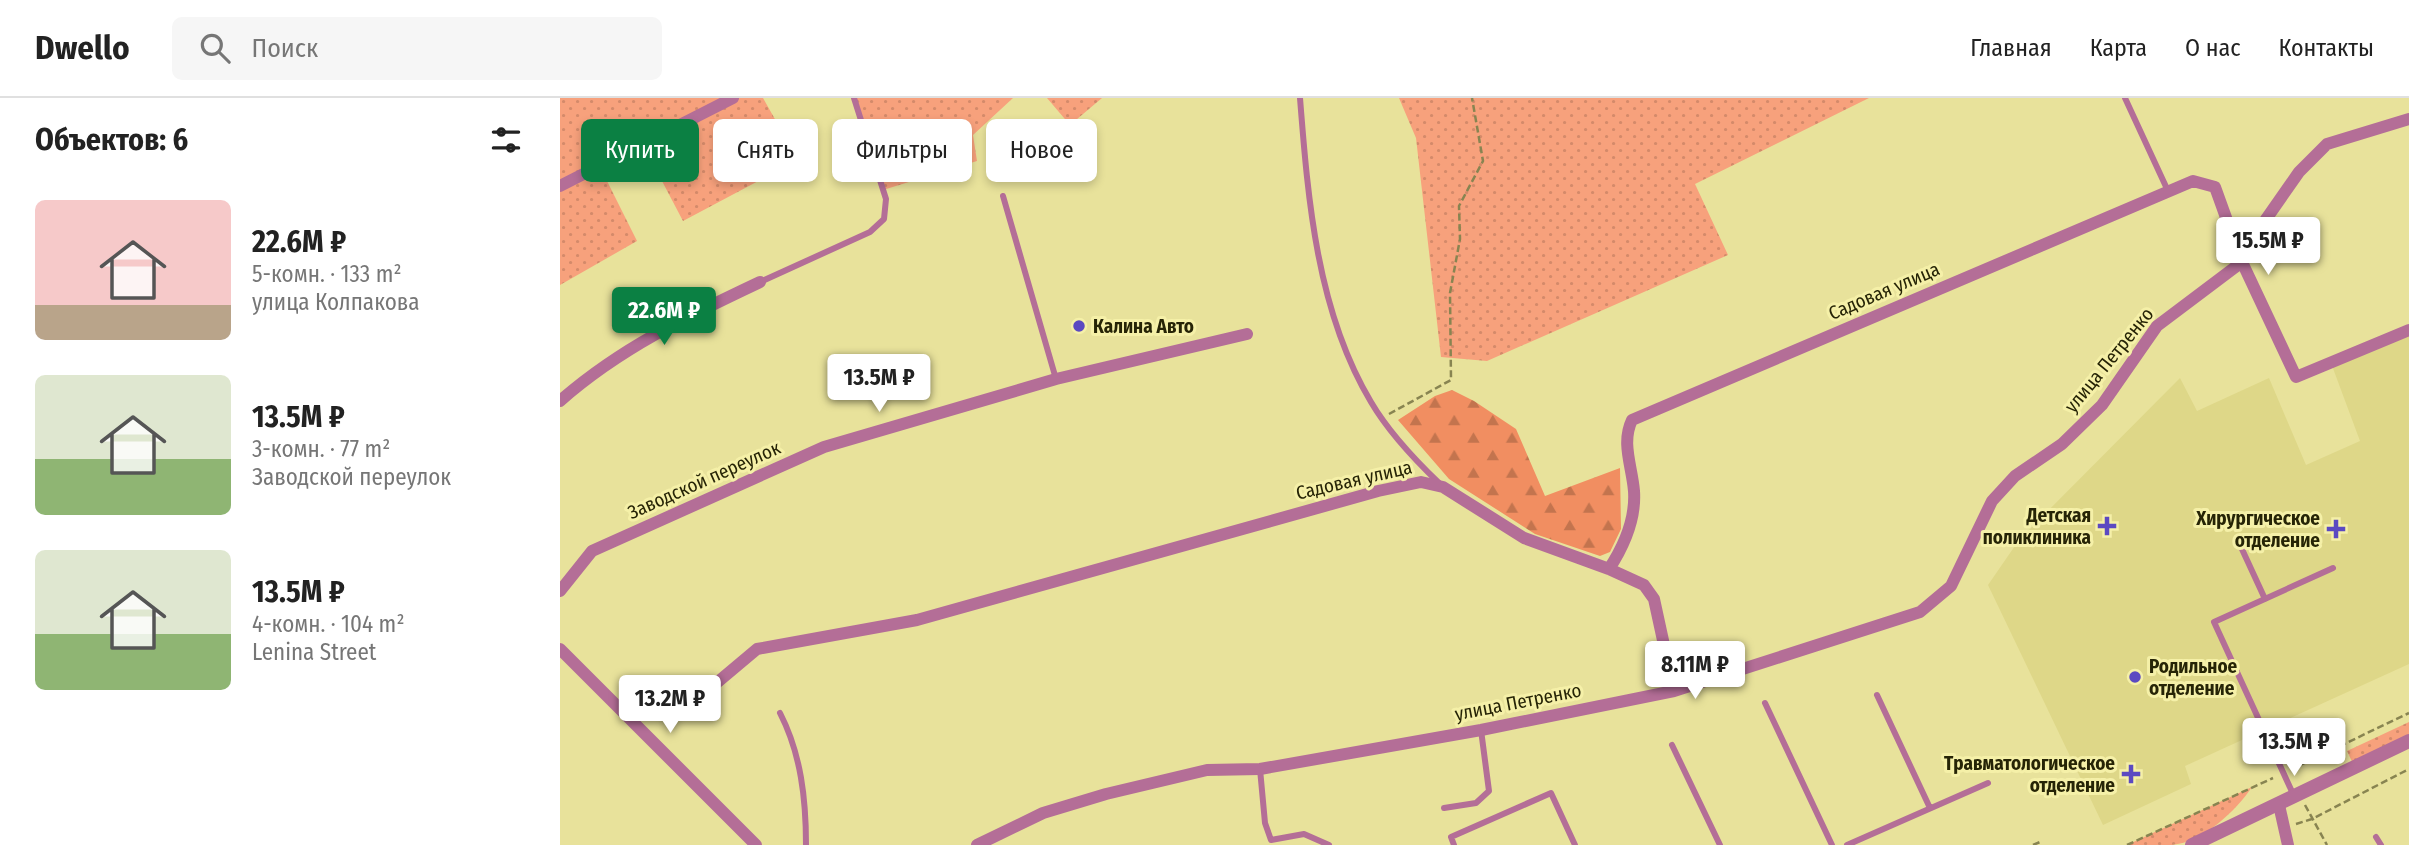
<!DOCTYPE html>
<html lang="ru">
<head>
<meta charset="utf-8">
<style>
  :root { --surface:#fff; --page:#f6f6f6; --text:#222; --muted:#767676; --line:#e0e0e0; --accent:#0b8043 }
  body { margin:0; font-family:"Fira Sans Condensed",sans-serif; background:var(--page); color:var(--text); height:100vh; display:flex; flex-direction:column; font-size:26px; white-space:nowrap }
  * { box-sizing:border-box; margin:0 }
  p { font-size:23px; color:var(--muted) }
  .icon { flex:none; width:38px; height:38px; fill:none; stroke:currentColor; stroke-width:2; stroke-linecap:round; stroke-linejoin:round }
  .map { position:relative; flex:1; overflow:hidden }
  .drawer { display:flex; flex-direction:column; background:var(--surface); width:560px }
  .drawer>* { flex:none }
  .banner { position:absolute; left:21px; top:21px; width:665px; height:63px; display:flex; gap:14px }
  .price { position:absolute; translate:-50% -60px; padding:0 16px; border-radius:7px; background:#fff; color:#222; font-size:23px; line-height:46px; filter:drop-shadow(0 2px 4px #0008) }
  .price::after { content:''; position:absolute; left:50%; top:42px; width:21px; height:16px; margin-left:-10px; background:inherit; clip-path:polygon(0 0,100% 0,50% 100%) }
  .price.on { background:var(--accent); color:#fff }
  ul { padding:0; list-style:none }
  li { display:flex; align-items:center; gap:21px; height:175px; padding:0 35px }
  li span { display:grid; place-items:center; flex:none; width:196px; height:140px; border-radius:10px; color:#555 }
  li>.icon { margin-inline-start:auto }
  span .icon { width:84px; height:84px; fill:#fffc; stroke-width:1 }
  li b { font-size:30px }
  h2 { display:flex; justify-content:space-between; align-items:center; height:84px; padding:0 35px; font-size:30px }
  .chip { padding:0 24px; border-radius:10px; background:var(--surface); box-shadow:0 4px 10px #0003; font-size:24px; line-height:63px }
  .chip.on { background:var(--accent); color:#fff }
  header { display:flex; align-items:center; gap:42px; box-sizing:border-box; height:98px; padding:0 35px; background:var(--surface); border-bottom:2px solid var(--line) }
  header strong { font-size:33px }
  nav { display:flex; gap:38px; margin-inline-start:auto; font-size:24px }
  .search { width:490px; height:63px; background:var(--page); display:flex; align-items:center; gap:18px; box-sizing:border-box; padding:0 24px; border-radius:10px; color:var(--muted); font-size:26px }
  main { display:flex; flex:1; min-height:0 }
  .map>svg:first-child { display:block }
</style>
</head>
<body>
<header>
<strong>Dwello</strong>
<div class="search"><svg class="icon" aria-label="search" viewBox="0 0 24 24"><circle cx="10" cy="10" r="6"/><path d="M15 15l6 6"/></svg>Поиск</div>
<nav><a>Главная</a><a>Карта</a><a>О нас</a><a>Контакты</a></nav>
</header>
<main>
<section class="drawer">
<h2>Объектов: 6<svg class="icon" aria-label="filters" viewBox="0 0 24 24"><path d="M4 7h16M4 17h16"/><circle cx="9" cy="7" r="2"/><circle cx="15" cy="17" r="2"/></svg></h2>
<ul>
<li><span style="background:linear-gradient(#f6c9c9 75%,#b9a48a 0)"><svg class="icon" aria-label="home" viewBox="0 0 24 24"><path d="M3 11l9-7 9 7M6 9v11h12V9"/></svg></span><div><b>22.6M ₽</b><p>5-комн. · 133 m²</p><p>улица Колпакова</p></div></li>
<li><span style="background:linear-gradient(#dfe7d0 60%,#8fb573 0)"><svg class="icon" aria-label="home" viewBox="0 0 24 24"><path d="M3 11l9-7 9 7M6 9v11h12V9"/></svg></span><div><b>13.5M ₽</b><p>3-комн. · 77 m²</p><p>Заводской переулок</p></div></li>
<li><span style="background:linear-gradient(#dfe7d0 60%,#8fb573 0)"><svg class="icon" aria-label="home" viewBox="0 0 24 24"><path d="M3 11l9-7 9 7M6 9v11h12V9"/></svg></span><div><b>13.5M ₽</b><p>4-комн. · 104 m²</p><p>Lenina Street</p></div></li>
</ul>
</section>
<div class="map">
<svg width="1849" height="747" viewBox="0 0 1849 747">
  <defs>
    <pattern id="grass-dots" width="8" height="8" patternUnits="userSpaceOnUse" patternTransform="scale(1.75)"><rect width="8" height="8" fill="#f7a17c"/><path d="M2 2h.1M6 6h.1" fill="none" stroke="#d48a6a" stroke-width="1.8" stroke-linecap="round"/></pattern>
    <pattern id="forest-firs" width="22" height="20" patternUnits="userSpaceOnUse" patternTransform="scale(1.75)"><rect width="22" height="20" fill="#f18e61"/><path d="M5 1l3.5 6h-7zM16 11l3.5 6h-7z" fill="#c3744e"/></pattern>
  </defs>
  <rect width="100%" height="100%" fill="#e8e29b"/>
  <!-- built -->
  <path fill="#ded788" d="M1849,236V566L1625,668L1631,686L1543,727L1428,487L1459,442L1620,280L1637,313L1709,280L1746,367L1800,343L1771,265Z"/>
  <!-- grass -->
  <path fill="url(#grass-dots)" d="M0,0H203L238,62L123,123L82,45L39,67L77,143L0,187Z
    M294,0H453L413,37L417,63L323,92Z
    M487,0H542L510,27Z
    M839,0H1309L1135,86L1168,157L927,263L881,259L856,40Z
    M1849,624V643L1795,670L1787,653Z
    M1692,689C1676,713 1643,744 1612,747C1597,747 1582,747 1567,747Z"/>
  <!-- forest -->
  <path fill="url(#forest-firs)" d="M892,292L914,303L956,331L985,398L1060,370L1061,431L1050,454L1040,458L975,436L889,381L838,322L875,298Z"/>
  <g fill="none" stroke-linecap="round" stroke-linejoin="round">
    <!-- path -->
    <path stroke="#888451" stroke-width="2.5" stroke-dasharray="7 3.5" stroke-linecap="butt" d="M829,316L891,282L890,195L900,141L899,108L923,63L912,0
      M1732,671L1849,615
      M1745,707L1767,747
      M1736,726L1752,721L1849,671
      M1473,747L1480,744
      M1567,747L1713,680"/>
    <!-- service -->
    <path stroke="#b46e97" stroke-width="6" d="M740,0C748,102 757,214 811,304C828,333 854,361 879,385
      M1565,0L1608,93
      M443,98L496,281
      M200,184L310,134L324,121L326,101L294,0
      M1681,449L1705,501
      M1317,597L1370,710
      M1205,605L1272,747
      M220,615C241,656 246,701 246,747
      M1112,647L1160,747
      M700,671L705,725L711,742L744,736L769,747
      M1734,698L1654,524L1773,470
      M884,710L916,705L929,693L921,632
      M1816,739L1821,747
      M894,747L891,739L991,695L1015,747
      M1287,747L1428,685"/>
    <!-- minor -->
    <path stroke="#b46e97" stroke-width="12" d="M0,88L173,0
      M0,303C60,250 128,218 200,184
      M1049,471L1084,487L1094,501L1114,593
      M0,493L32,453L264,349L496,281L687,236
      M0,551L196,747
      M147,593L197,551L357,522L818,393L861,384L883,389L964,440L1049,471C1064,448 1076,422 1074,393C1072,368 1061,345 1072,322L1633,83L1655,89L1682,164L1736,279L1849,232
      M1719,707L1728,747
      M417,747L483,715L546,696L647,672L700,671L921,632L1114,593L1360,514L1391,488L1432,403L1455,378L1502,346L1542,307L1597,228L1682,164L1702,127L1739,74L1767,46L1849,21"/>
    <!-- tertiary -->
    <path stroke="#b46e97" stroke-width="14" d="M1632,747L1849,643"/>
  </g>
  <!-- markers -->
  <g fill="#5b49c1" stroke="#f5f0a8" stroke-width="2.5">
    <circle cx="519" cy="228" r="7"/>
    <path d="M1543.5 417.5h7v7h7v7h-7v7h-7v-7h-7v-7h7z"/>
    <path d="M1772.5 420.5h7v7h7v7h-7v7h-7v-7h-7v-7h7z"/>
    <circle cx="1575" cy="579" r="7"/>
    <path d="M1567.5 665.5h7v7h7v7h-7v7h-7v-7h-7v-7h7z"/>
  </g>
  <g text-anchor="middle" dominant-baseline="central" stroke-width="6" stroke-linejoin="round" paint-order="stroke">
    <!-- street labels -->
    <g font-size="19" fill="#262406" stroke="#f5f0a8">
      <text transform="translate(1324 193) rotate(-23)">Садовая улица</text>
      <text transform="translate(1549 262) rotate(-51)">улица Петренко</text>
      <text transform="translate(144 382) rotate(-24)">Заводской переулок</text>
      <text transform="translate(794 382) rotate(-13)">Садовая улица</text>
      <text transform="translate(958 604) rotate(-11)">улица Петренко</text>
    </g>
    <!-- poi labels -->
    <g font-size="19" font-weight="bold" fill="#262406" stroke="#f5f0a8" text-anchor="end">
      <text x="533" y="228" text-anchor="start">Калина Авто</text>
      <text x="1531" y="417">Детская<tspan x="1531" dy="22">поликлиника</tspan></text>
      <text x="1760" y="420">Хирургическое<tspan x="1760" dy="22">отделение</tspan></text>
      <text x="1589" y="568" text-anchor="start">Родильное<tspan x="1589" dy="22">отделение</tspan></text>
      <text x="1555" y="665">Травматологическое<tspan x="1555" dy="22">отделение</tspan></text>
    </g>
  </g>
</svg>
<b class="price" style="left:1708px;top:179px">15.5M ₽</b>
<b class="price on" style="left:104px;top:249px">22.6M ₽</b>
<b class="price" style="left:319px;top:316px">13.5M ₽</b>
<b class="price" style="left:1135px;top:603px">8.11M ₽</b>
<b class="price" style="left:110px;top:637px">13.2M ₽</b>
<b class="price" style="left:1734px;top:680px">13.5M ₽</b>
<div class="banner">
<a class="chip on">Купить</a>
<a class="chip">Снять</a>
<a class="chip">Фильтры</a>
<a class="chip">Новое</a>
</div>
</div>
</main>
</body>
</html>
